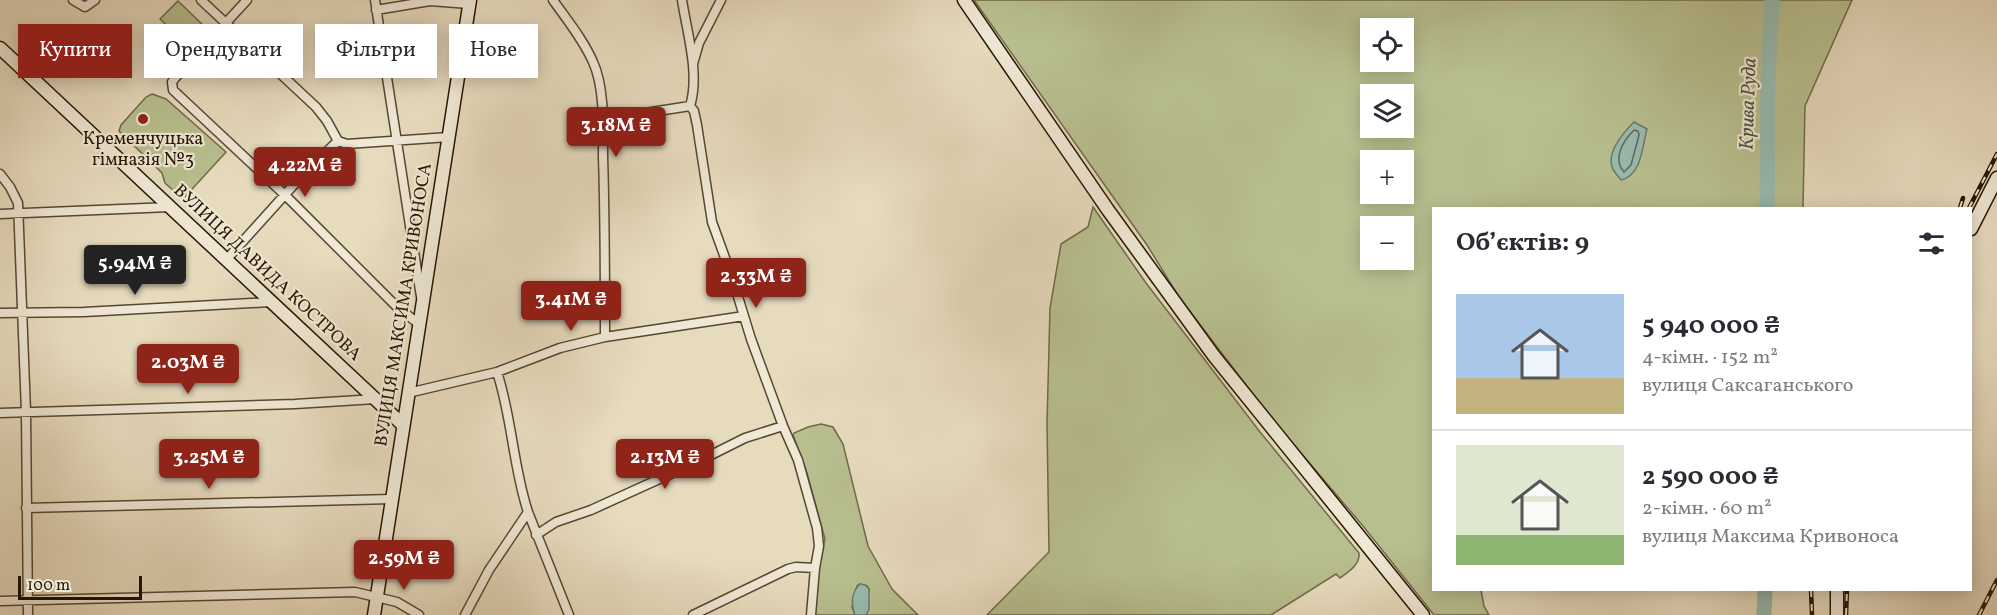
<!DOCTYPE html>
<html lang="uk">
<head>
<meta charset="utf-8">
<style>
  :root { --surface:#fff; --page:#f7f7f7; --text:#2b2b33; --muted:#7c7c81; --line:#e1e1e2; --accent:#8f2418 }
  body { margin:0; font-family:Vollkorn,serif; background:var(--page); color:var(--text); height:100vh; display:flex; flex-direction:column; font-size:22px; white-space:nowrap }
  * { box-sizing:border-box; margin:0 }
  p { font-size:20px; color:var(--muted) }
  .icon { flex:none; width:33px; height:33px; fill:none; stroke:currentColor; stroke-width:2; stroke-linecap:round; stroke-linejoin:round }
  .map { position:relative; flex:1; overflow:hidden }
  .details { position:absolute; left:1432px; top:207px; width:540px; height:384px; display:flex; flex-direction:column; background:var(--surface); border-radius:0px; box-shadow:0 3px 15px #0003 }
  .details>* { flex:none }
  .banner { position:absolute; left:18px; top:24px; width:570px; height:54px; display:flex; gap:12px }
  .buttons { position:absolute; left:1360px; top:18px; display:grid; gap:12px }
  .buttons a { display:grid; place-items:center; width:54px; height:54px; border-radius:0px; background:var(--surface); box-shadow:0 3px 15px #0003; font-size:30px }
  .scale { position:absolute; left:18px; bottom:15px; width:124px; box-sizing:border-box; padding-left:6px; border:3px solid #271600; border-top:0; font-size:16px; line-height:21px; white-space:nowrap; color:#271600; -webkit-text-stroke:4px #efe8d5; paint-order:stroke }
  .price { position:absolute; translate:-50% -51px; padding:0 14px; border-radius:6px; background:var(--accent); color:#fff; font-size:20px; line-height:39px; filter:drop-shadow(0 2px 3px #0008) }
  .price::after { content:''; position:absolute; left:50%; top:36px; width:18px; height:14px; margin-left:-9px; background:inherit; clip-path:polygon(0 0,100% 0,50% 100%) }
  .price.on { background:#222; color:#fff }
  ul { padding:0; list-style:none }
  li { display:flex; align-items:center; gap:18px; height:150px; padding:0 24px }
  li+li { border-top:2px solid var(--line) }
  li span { display:grid; place-items:center; flex:none; width:168px; height:120px; border-radius:0px; color:#555 }
  li>.icon { margin-inline-start:auto }
  span .icon { width:72px; height:72px; fill:#fffc; stroke-width:1 }
  li b { font-size:26px }
  h2 { display:flex; justify-content:space-between; align-items:center; height:72px; padding:0 24px; font-size:26px }
  .chip { padding:0 21px; border-radius:0px; background:var(--surface); box-shadow:0 3px 15px #0003; font-size:21px; line-height:54px }
  .chip.on { background:var(--accent); color:#fff }
  .map>svg:first-child { display:block }
</style>
</head>
<body>
<div class="map">
<svg width="1997" height="615" viewBox="0 0 1997 615">
  <rect width="100%" height="100%" fill="#e7dbbe"/>
  <filter id="stains"><feTurbulence type="fractalNoise" baseFrequency=".00333" numOctaves="4"/><feColorMatrix values="0 0 0 0 .2 0 0 0 0 .09 0 0 0 0 .02 0 0 0 .5 -.17"/></filter>
  <radialGradient id="worn" r=".72"><stop offset=".6" stop-color="#630" stop-opacity="0"/><stop offset="1" stop-color="#630" stop-opacity=".3"/></radialGradient>
  <!-- green -->
  <path fill="#b8bf8f" stroke="#706a48" stroke-width="1.5" fill-rule="evenodd" d="M974,0H1852L1805,106L1803,208H1434V590H1481L1484,606L1489,615H1434L1363,526L1272,419L1179,297L1147,245ZM1371,28H1404V62H1371ZM1371,94H1404V128H1371ZM1371,160H1404V194H1371ZM1371,226H1404V260H1371Z
    M178,1L206,28L188,46L160,19Z
    M152,94L166,99L226,152L183,199L165,183L162,173L119,131L121,125L146,97Z
    M1093,207L1146,283L1260,432L1359,553C1360,565 1349,571 1340,578L1336,574L1271,615H987L1049,552L1047,424L1050,308L1061,244L1088,227Z
    M821,424L833,427L843,444L868,546L892,589L918,615H866L869,589L867,586L860,584L857,586L852,607L855,615H815L817,575L825,539L807,473L793,435L794,433L808,427Z"/>
  <!-- water -->
  <path fill="#97bbb0" stroke="#6a796a" stroke-width="1.5" d="M1634,122L1647,129C1642,147 1642,175 1621,180C1618,176 1613,171 1612,167C1607,151 1624,132 1634,122Z
    M860,584L865,585L869,589V609L866,615H855C851,605 851,592 860,584Z"/>
  <g fill="none" stroke-linecap="round" stroke-linejoin="round">
    <!-- shore -->
    <path stroke="#5f6858" stroke-width="1.5" d="M1634,130L1638,131L1639,135L1631,165L1624,172C1612,159 1623,141 1634,130Z"/>
    <!-- river -->
    <path stroke="#97bbb0" stroke-width="15" d="M1767,208L1768,79L1772,0
      M1764,615L1765,590"/>
    <defs>
      <path id="street" d="M73,0L85,7L95,0
        M201,0L316,107L327,121L338,141L347,144L449,137
        M247,0L175,78L172,82L173,90L285,195L397,307L419,324
        M375,0L421,297
        M553,0C567,20 583,39 593,62C605,88 603,128 603,157C605,217 605,277 605,337
        M682,0C687,33 700,74 690,106L694,111L697,125L712,222L732,277L751,339L783,426L798,460L817,528L819,546L815,568L811,615
        M376,10L430,1L469,4
        M693,64L699,43L721,0
        M602,116L645,113L690,106
        M0,174L10,187L18,203L26,412L28,615
        M0,214L170,207
        M226,260L308,169L338,141
        M0,313L84,312L271,302
        M408,393L497,372L560,348L605,337L744,316
        M0,413L295,404L376,399
        M26,508L392,499
        M528,512L569,615
        M536,535L556,522L591,510L699,461L745,438L783,426
        M0,601L355,592L397,602L419,615
        M465,615L489,570L528,512C513,467 512,417 497,372
        M693,615L788,569L796,567L815,568"/>
      <path id="secondary" d="M964,0L1108,210L1214,356L1423,615
        M0,48L403,425
        M1971,229L1997,178
        M374,615L470,0
        M1837,615V590"/>
    </defs>
    <!-- street casing -->
    <use href="#street" stroke="#574730" stroke-width="11"/>
    <!-- secondary casing -->
    <use href="#secondary" stroke="#271600" stroke-width="15"/>
    <!-- street -->
    <use href="#street" stroke="#efe8d5" stroke-width="8"/>
    <!-- secondary -->
    <use href="#secondary" stroke="#efe8d5" stroke-width="12"/>
    <defs>
      <path id="rail" d="M1960,208L1963,198
        M1969,208L1997,154
        M1811,590L1812,615
        M1846,615L1847,590
        M1979,615L1997,580"/>
    </defs>
    <!-- rail casing -->
    <use href="#rail" stroke="#271600" stroke-width="4.5"/>
    <!-- rail -->
    <use href="#rail" stroke="#efe8d5" stroke-width="2" stroke-dasharray="7" stroke-linecap="butt"/>
  </g>
  <!-- markers -->
  <circle fill="#8f2418" stroke="#efe8d5" stroke-width="2" cx="143" cy="119" r="6"/>
  <g text-anchor="middle" dominant-baseline="central" stroke-width="4.5" stroke-linejoin="round" paint-order="stroke">
    <!-- poi labels -->
    <g font-size="18" fill="#271600" stroke="#efe8d5">
      <text x="143" y="139">Кременчуцька<tspan x="143" dy="21">гімназія №3</tspan></text>
    </g>
    <!-- street labels -->
    <g font-size="18" fill="#271600" stroke="#efe8d5">
      <text transform="translate(267 273) rotate(43)">ВУЛИЦЯ ДАВИДА КОСТРОВА</text>
      <text transform="translate(404 305) rotate(-81)">ВУЛИЦЯ МАКСИМА КРИВОНОСА</text>
    </g>
    <!-- water labels -->
    <g font-size="20" font-style="italic" fill="#4e503e" stroke="#efe8d5">
      <text transform="translate(1749 104) rotate(-88)">Крива Руда</text>
    </g>
  </g>
  <rect width="100%" height="100%" filter="url(#stains)"/>
  <rect width="100%" height="100%" fill="url(#worn)"/>
</svg>
<div class="buttons">
<a><svg class="icon" aria-label="locate" viewBox="0 0 24 24"><circle cx="12" cy="12" r="6"/><path d="M12 2v4M12 18v4M2 12h4M18 12h4"/></svg></a>
<a><svg class="icon" aria-label="layers" viewBox="0 0 24 24"><path d="M12 4l9 5-9 5-9-5zM3 14l9 5 9-5"/></svg></a>
<a>+</a>
<a>−</a>
</div>
<div class="scale">100 m</div>
<b class="price" style="left:616px;top:158px">3.18M ₴</b>
<b class="price" style="left:305px;top:198px">4.22M ₴</b>
<b class="price on" style="left:135px;top:296px">5.94M ₴</b>
<b class="price" style="left:756px;top:309px">2.33M ₴</b>
<b class="price" style="left:571px;top:332px">3.41M ₴</b>
<b class="price" style="left:188px;top:395px">2.03M ₴</b>
<b class="price" style="left:209px;top:490px">3.25M ₴</b>
<b class="price" style="left:665px;top:490px">2.13M ₴</b>
<b class="price" style="left:404px;top:591px">2.59M ₴</b>
<div class="banner">
<a class="chip on">Купити</a>
<a class="chip">Орендувати</a>
<a class="chip">Фільтри</a>
<a class="chip">Нове</a>
</div>
<section class="details">
<h2>Об’єктів: 9<svg class="icon" aria-label="filters" viewBox="0 0 24 24"><path d="M4 7h16M4 17h16"/><circle cx="9" cy="7" r="2"/><circle cx="15" cy="17" r="2"/></svg></h2>
<ul>
<li><span style="background:linear-gradient(#a9c7e8 70%,#c2b280 0)"><svg class="icon" aria-label="home" viewBox="0 0 24 24"><path d="M3 11l9-7 9 7M6 9v11h12V9"/></svg></span><div><b>5 940 000 ₴</b><p>4-кімн. · 152 m²</p><p>вулиця Саксаганського</p></div></li>
<li><span style="background:linear-gradient(#dfe7d0 75%,#8fb573 0)"><svg class="icon" aria-label="home" viewBox="0 0 24 24"><path d="M3 11l9-7 9 7M6 9v11h12V9"/></svg></span><div><b>2 590 000 ₴</b><p>2-кімн. · 60 m²</p><p>вулиця Максима Кривоноса</p></div></li>
</ul>
</section>
</div>
</body>
</html>
